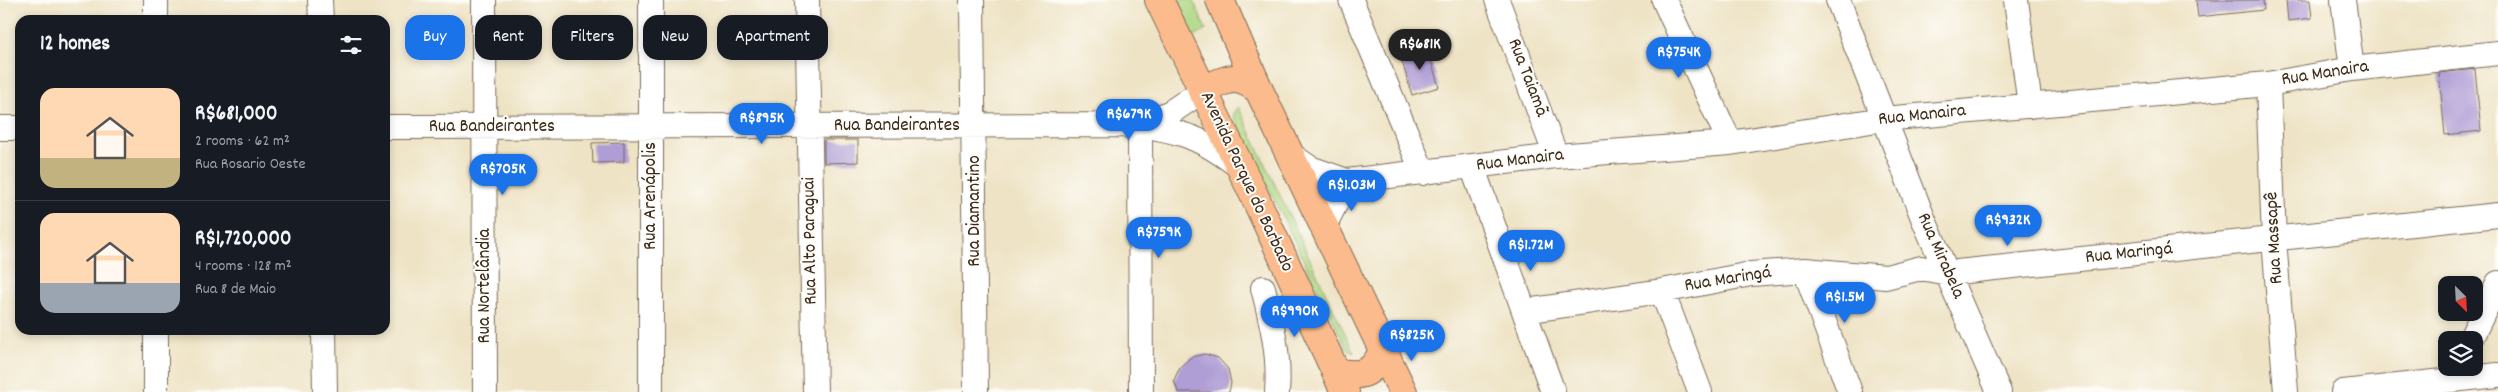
<!DOCTYPE html>
<html lang="en">
<head>
<meta charset="utf-8">
<style>
  :root { --surface:#171b24; --page:#242831; --text:#f1f3f6; --muted:#9ea1a6; --line:#363941; --accent:#1a73e8 }
  body { margin:0; font-family:Dekko,sans-serif; background:var(--page); color:var(--text); height:100vh; display:flex; flex-direction:column; font-size:19px; white-space:nowrap }
  * { box-sizing:border-box; margin:0 }
  p { font-size:16px; color:var(--muted) }
  .icon { flex:none; width:28px; height:28px; fill:none; stroke:currentColor; stroke-width:2; stroke-linecap:round; stroke-linejoin:round }
  .map { position:relative; flex:1; overflow:hidden }
  .sheet { position:absolute; left:15px; top:15px; width:375px; height:320px; display:flex; flex-direction:column; background:var(--surface); border-radius:15px; box-shadow:0 2px 8px #0003 }
  .sheet>* { flex:none }
  .hud { position:absolute; left:405px; top:15px; width:475px; height:45px; display:flex; gap:10px }
  .needle { width:32px; rotate:156deg }
  .tools { position:absolute; left:2438px; top:276px; display:grid; gap:10px }
  .tools a { display:grid; place-items:center; width:45px; height:45px; border-radius:10px; background:var(--surface); box-shadow:0 2px 8px #0003; font-size:25px }
  .price { position:absolute; translate:-50% -42px; padding:0 11px; border-radius:18px; background:var(--accent); color:#fff; font-size:16px; line-height:32px; filter:drop-shadow(0 1px 2px #0008) }
  .price::after { content:''; position:absolute; left:50%; top:30px; width:15px; height:11px; margin-left:-8px; background:inherit; clip-path:polygon(0 0,100% 0,50% 100%) }
  .price.selected { background:#222; color:#fff }
  ul { padding:0; list-style:none }
  li { display:flex; align-items:center; gap:15px; height:125px; padding:0 25px }
  li+li { border-top:1px solid var(--line) }
  li span { display:grid; place-items:center; flex:none; width:140px; height:100px; border-radius:15px; color:#555 }
  li>.icon { margin-inline-start:auto }
  span .icon { width:60px; height:60px; fill:#fffc; stroke-width:1 }
  li b { font-size:21px }
  h2 { display:flex; justify-content:space-between; align-items:center; height:60px; padding:0 25px; font-size:21px }
  .tag { padding:0 18px; border-radius:15px; background:var(--surface); box-shadow:0 2px 8px #0003; font-size:18px; line-height:45px }
  .tag.selected { background:var(--accent); color:#fff }
  .map>svg:first-child { display:block }
</style>
</head>
<body>
<div class="map">
<svg width="2498" height="392" viewBox="0 0 2498 392">
  <rect width="100%" height="100%" fill="#fdfcf7"/>
  <filter id="ink" filterUnits="userSpaceOnUse"><feTurbulence type="fractalNoise" baseFrequency=".02" numOctaves="2"/><feDisplacementMap in="SourceGraphic" scale="10" xChannelSelector="R" yChannelSelector="G"/><feConvolveMatrix kernelMatrix="1 2 1 2 8 2 1 2 1" color-interpolation-filters="sRGB"/></filter>
  <filter id="wash" filterUnits="userSpaceOnUse"><feTurbulence type="fractalNoise" baseFrequency=".0096" numOctaves="4" result="noise"/><feDisplacementMap in="SourceGraphic" scale="20" xChannelSelector="R" yChannelSelector="G"/><feGaussianBlur stdDeviation="1.12" result="paint"/><feColorMatrix in="noise" values="0 0 0 0 0 0 0 0 0 0 0 0 0 0 0 0 0 1.4 0 .05"/><feComposite in="paint" operator="in"/></filter>
  <g filter="url(#wash)">
    <rect width="100%" height="100%" fill="#eee3c5"/>
    <!-- green -->
    <path fill="#aed782" stroke="#748050" d="M1175,0H1193L1206,30L1192,38Z
      M1237,108H1239L1354,353L1348,351L1234,117L1233,113Z"/>
    <g id="blocks">
      <!-- building -->
      <path fill="#af9dd5" d="M2196,0H2263L2264,10L2198,17Z
        M2286,0H2310L2312,18L2288,21Z
        M1427,47L1439,87L1412,95L1400,55Z
        M2475,69L2481,131L2445,135L2439,73Z
        M824,140H858V162L824,163Z
        M624,142V162L593,163L592,143Z
        M1205,354L1218,358L1228,369L1231,383L1229,392H1178L1174,380L1180,367L1191,357Z"/>
    </g>
  </g>
  <g filter="url(#ink)">
    <use href="#blocks" fill-opacity="0" stroke="#7a6b58" stroke-width="1"/>
    <g fill="none" stroke-linecap="round" stroke-linejoin="round">
      <defs>
        <path id="minor" d="M320,0L321,20
          M484,0L485,392
          M651,0V392
          M807,0L815,392
          M972,0L976,392
          M1351,0L1423,173
          M1497,0L1556,156
          M1664,0L1730,143
          M1838,0L1923,218L1999,392
          M2016,0L2030,106
          M2343,0L2352,69
          M156,20V0
          M2268,84L2274,239L2286,392
          M1202,91L1171,112L1140,125C1185,132 1203,139 1240,167
          M385,127L1140,125L1141,392
          M0,128H20
          M1291,155L1310,168L1347,181L1556,156L1730,143L1884,119L2268,84L2352,69L2498,53
          M1472,166L1553,392
          M1324,226L1347,181
          M1805,270L1850,392
          M1263,288C1272,323 1280,356 1277,392
          M1662,291L1700,392
          M1525,311L1662,291L1751,274L1805,270L1886,277L1921,268L1948,273L2498,215
          M156,330V392
          M324,330L325,392
          M2470,340L2498,283
          M2343,392L2498,375"/>
        <path id="major" d="M1159,0L1253,193L1345,392
          M1220,0L1259,90L1403,392
          M1202,91C1227,79 1235,72 1259,90
          M1336,373C1362,376 1371,376 1383,351"/>
      </defs>
      <!-- minor casing -->
      <use href="#minor" stroke="#7a6b58" stroke-width="26"/>
      <!-- major casing -->
      <use href="#major" stroke="#7a6b58" stroke-width="30"/>
      <!-- minor -->
      <use href="#minor" stroke="#fff" stroke-width="24"/>
      <!-- major -->
      <use href="#major" stroke="#fbbb8c" stroke-width="28"/>
    </g>
  </g>
  <g text-anchor="middle" dominant-baseline="central" stroke-width="4" stroke-linejoin="round" paint-order="stroke">
    <!-- street labels -->
    <g font-size="19" fill="#3b2a1e" stroke="#fdfcf7">
      <text transform="translate(2325 74) rotate(-9)">Rua Manaira</text>
      <text transform="translate(1527 78) rotate(69)">Rua Taiamã</text>
      <text transform="translate(1922 116) rotate(-6)">Rua Manaira</text>
      <text x="897" y="126">Rua Bandeirantes</text>
      <text x="492" y="127">Rua Bandeirantes</text>
      <text transform="translate(1520 161) rotate(-7)">Rua Manaira</text>
      <text transform="translate(1246 182) rotate(65)">Avenida Parque do Barbado</text>
      <text transform="translate(651 196) rotate(-90)">Rua Arenápolis</text>
      <text transform="translate(975 211) rotate(-90)">Rua Diamantino</text>
      <text transform="translate(2275 238) rotate(-93)">Rua Massapê</text>
      <text transform="translate(811 241) rotate(-91)">Rua Alto Paraguai</text>
      <text transform="translate(2129 254) rotate(-6)">Rua Maringá</text>
      <text transform="translate(1940 256) rotate(66)">Rua Mirabela</text>
      <text transform="translate(1728 280) rotate(-9)">Rua Maringá</text>
      <text transform="translate(485 286) rotate(-90)">Rua Nortelândia</text>
    </g>
  </g>
</svg>
<div class="tools">
<a><svg class="needle" viewBox="-14 -14 28 28"><path d="M0-13l5 13h-10z" fill="#e53935"/><path d="M0 13l5-13h-10z" fill="#9ea1a6"/></svg></a>
<a><svg class="icon" aria-label="layers" viewBox="0 0 24 24"><path d="M12 4l9 5-9 5-9-5zM3 14l9 5 9-5"/></svg></a>
</div>
<b class="price selected" style="left:1420px;top:71px">R$681K</b>
<b class="price" style="left:1679px;top:79px">R$754K</b>
<b class="price" style="left:1129px;top:141px">R$679K</b>
<b class="price" style="left:762px;top:145px">R$895K</b>
<b class="price" style="left:503px;top:196px">R$705K</b>
<b class="price" style="left:1352px;top:212px">R$1.03M</b>
<b class="price" style="left:2008px;top:247px">R$932K</b>
<b class="price" style="left:1159px;top:259px">R$759K</b>
<b class="price" style="left:1531px;top:272px">R$1.72M</b>
<b class="price" style="left:1845px;top:324px">R$1.5M</b>
<b class="price" style="left:1295px;top:338px">R$990K</b>
<b class="price" style="left:1412px;top:362px">R$825K</b>
<div class="hud">
<a class="tag selected">Buy</a>
<a class="tag">Rent</a>
<a class="tag">Filters</a>
<a class="tag">New</a>
<a class="tag">Apartment</a>
</div>
<section class="sheet">
<h2>12 homes<svg class="icon" aria-label="filters" viewBox="0 0 24 24"><path d="M4 7h16M4 17h16"/><circle cx="9" cy="7" r="2"/><circle cx="15" cy="17" r="2"/></svg></h2>
<ul>
<li><span style="background:linear-gradient(#ffd9b3 70%,#c2b280 0)"><svg class="icon" aria-label="home" viewBox="0 0 24 24"><path d="M3 11l9-7 9 7M6 9v11h12V9"/></svg></span><div><b>R$681,000</b><p>2 rooms · 62 m²</p><p>Rua Rosario Oeste</p></div></li>
<li><span style="background:linear-gradient(#ffd9b3 70%,#9aa5b1 0)"><svg class="icon" aria-label="home" viewBox="0 0 24 24"><path d="M3 11l9-7 9 7M6 9v11h12V9"/></svg></span><div><b>R$1,720,000</b><p>4 rooms · 128 m²</p><p>Rua 8 de Maio</p></div></li>
</ul>
</section>
</div>
</body>
</html>
